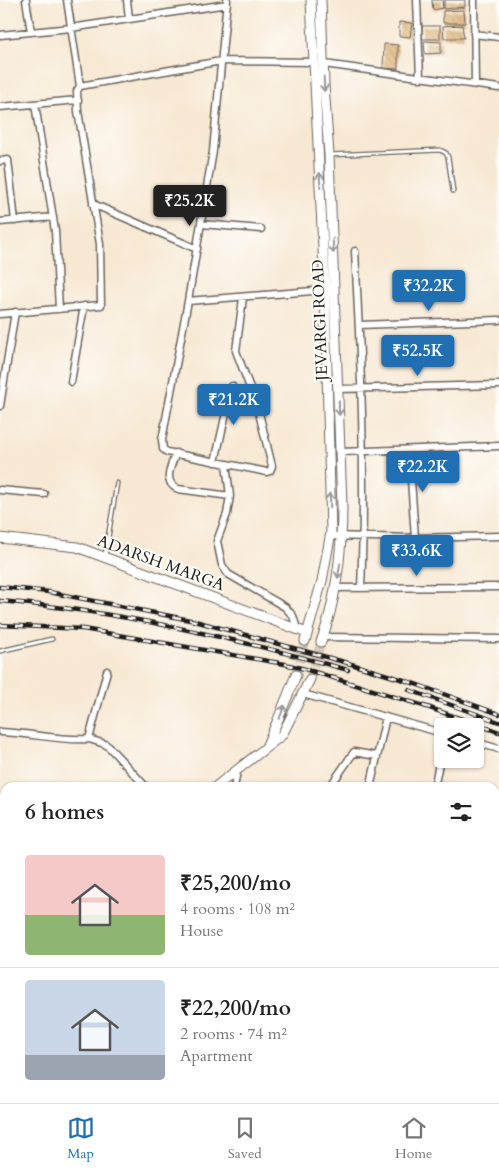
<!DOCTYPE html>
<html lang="en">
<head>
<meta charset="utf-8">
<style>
  :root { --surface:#fff; --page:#f6f6f6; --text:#222; --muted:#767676; --line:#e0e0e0; --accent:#1f6fb2 }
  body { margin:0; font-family:Cardo,serif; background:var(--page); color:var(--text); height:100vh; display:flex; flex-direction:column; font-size:19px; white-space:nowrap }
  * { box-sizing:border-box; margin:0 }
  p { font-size:16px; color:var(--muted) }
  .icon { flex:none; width:28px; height:28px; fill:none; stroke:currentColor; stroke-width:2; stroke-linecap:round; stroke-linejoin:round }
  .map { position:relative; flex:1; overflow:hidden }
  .side { position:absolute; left:0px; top:782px; width:500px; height:321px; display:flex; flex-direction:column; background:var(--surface); border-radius:15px 15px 0 0; box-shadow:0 1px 4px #0004 }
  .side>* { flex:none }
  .tools { position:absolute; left:434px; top:718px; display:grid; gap:10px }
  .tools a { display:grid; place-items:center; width:50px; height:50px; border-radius:5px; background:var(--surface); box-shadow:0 1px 4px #0004; font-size:25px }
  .price { position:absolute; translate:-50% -42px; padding:0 11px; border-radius:5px; background:var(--accent); color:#fff; font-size:16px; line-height:32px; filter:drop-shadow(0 1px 2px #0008) }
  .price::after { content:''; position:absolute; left:50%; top:30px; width:15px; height:11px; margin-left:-8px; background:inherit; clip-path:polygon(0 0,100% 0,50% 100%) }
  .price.current { background:#222; color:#fff }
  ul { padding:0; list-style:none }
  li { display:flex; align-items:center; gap:15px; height:125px; padding:0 25px }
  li+li { border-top:1px solid var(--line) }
  li span { display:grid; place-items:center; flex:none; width:140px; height:100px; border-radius:5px; color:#555 }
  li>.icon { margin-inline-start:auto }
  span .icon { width:60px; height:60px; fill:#fffc; stroke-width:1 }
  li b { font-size:21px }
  h2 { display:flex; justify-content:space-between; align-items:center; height:60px; padding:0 25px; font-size:21px }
  .menu { display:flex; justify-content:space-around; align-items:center; height:70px; border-top:1px solid var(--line); background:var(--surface); font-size:14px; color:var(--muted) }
  .menu a { display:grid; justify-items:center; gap:2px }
  .menu .current { color:var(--accent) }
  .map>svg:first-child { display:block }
</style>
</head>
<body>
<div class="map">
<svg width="499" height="1103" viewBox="0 0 499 1103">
  <defs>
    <pattern id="building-back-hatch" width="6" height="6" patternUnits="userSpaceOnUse" patternTransform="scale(1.25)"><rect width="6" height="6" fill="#deb37b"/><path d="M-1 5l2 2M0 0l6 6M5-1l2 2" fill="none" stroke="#be996a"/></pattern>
  </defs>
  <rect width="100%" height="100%" fill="#fdfcf7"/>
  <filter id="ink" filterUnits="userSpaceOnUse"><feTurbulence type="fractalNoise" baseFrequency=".02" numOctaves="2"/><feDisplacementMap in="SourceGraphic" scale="10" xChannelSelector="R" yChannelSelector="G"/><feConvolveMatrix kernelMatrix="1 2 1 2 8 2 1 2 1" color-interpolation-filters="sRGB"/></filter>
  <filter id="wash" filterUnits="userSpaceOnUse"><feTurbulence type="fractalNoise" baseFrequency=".0096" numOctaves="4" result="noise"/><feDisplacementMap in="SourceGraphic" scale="20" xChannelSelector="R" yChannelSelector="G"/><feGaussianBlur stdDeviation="1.12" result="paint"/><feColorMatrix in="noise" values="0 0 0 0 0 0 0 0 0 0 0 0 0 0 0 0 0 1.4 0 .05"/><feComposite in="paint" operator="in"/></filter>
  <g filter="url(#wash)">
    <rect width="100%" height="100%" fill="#f7e8d3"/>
    <g id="blocks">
      <!-- building -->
      <path fill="url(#building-back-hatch)" d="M432,0H442L443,8L433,10Z
        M444,0H465V7L444,9Z
        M464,10L465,23H443V11Z
        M399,22L412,23L410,37L399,36Z
        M462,25L464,38H444L443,26Z
        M422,26H440V39H422Z
        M424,41L441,42V53L425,54Z
        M384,44L398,45V69L383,68Z
        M499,834V852L495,851V844Z
        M499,853V876L495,874V863Z
        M495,890L499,892V903L495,902Z
        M495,904L499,905L497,917H495Z
        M495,990L499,991L495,1005Z
        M499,1000V1013L495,1012Z
        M495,1015L499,1017V1035L495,1034Z
        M495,1056H499V1074L495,1073Z
        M495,1078H499V1099L495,1098Z
        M320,1099H335V1103H320Z
        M378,1099L392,1101V1103H377Z"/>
    </g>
  </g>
  <g filter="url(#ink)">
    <use href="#blocks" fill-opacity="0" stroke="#69635c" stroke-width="1"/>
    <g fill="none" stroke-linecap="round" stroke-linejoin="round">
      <!-- secondary-tunnel -->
      <path stroke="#d6c9b8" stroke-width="9" stroke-dasharray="9 4.5" stroke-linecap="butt" d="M296,675L305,641
        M310,679L321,642"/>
      <defs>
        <path id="service" d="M329,155L440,150L446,153L448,157L453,191
          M105,556L117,483
          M0,651L52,639"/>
        <path id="minor" d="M26,0L31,32
          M67,0L80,86
          M127,0L129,19
          M227,0L213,151L188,301L325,290
          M417,0L420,78
          M474,0L475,85
          M474,34L499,37
          M0,35L71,28L227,4
          M324,64L499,88
          M35,104L55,231L59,309
          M0,107L78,100
          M0,161L8,160L15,221
          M93,204L197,249
          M0,222L53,217
          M201,224L261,229
          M355,251C361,363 366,475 361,588
          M188,301L162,440L163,449L167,452L267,472L270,471L272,466L258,409L236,351L243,298
          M0,314L101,305L100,244L78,111L77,91L80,86L221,61L315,62
          M359,325L499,320
          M71,382L84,306
          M338,389L499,385
          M0,406L15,312
          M409,450L415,538
          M340,452L499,446
          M176,453C171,466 162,482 178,489L230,496
          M215,462L232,386
          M226,464L230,496L227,514L217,541L222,565L228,574L285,607L293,616L297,629
          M0,490L44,494
          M330,536L415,538L499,536
          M335,588L499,587
          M323,637L499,639
          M107,671L89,739L105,744L109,747L147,788
          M303,694L442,733
          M1,732C31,733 60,741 89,739
          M475,742L499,749
          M234,788L237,771
          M329,788L354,752L376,756
          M370,788L386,717
          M434,788L442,749
          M495,815L499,799
          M495,820L499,821
          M495,880L499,881
          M495,979L499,980
          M0,1010L5,1011
          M0,1042L5,1061
          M7,1099V1103
          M421,1099L452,1103
          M99,1103L100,1099
          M142,1103L144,1099
          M368,1103V1099"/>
        <path id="tertiary" d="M0,970L5,971
          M495,1046L499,1047"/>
        <path id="secondary" d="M0,538L77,547L307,633
          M305,641L322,581L331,532L325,290L311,0
          M321,642C337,598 342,552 342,505L329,155L324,85L321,0
          M267,745L277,722L296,675
          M214,788L282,735L310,679
          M0,938L5,935"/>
      </defs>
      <!-- service casing -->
      <use href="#service" stroke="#69635c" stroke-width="5.5"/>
      <!-- minor casing -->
      <use href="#minor" stroke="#69635c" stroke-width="9"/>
      <!-- tertiary casing -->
      <use href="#tertiary" stroke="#69635c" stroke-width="10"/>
      <!-- secondary casing -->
      <use href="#secondary" stroke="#69635c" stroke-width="11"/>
      <!-- service -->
      <use href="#service" stroke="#fff" stroke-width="3"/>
      <!-- minor -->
      <use href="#minor" stroke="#fff" stroke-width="6"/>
      <!-- tertiary -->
      <use href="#tertiary" stroke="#fff" stroke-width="8"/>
      <!-- secondary -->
      <use href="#secondary" stroke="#fff" stroke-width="9"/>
      <defs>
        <path id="rail" d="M0,587L49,592L195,621L348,663L407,681L499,714
          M0,601C118,611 233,638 348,670
          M0,625L83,629L285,664L305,669L427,707L499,732
          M409,690L499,722"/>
      </defs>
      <!-- rail casing -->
      <use href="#rail" stroke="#1c1c1c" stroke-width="4.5"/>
      <!-- rail -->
      <use href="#rail" stroke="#fdfcf7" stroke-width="2.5" stroke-dasharray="8" stroke-linecap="butt"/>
    </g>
    <!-- one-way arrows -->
    <defs><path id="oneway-shaft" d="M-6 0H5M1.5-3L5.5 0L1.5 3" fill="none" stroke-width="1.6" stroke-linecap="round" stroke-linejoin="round" transform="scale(1.25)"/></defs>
    <g stroke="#999">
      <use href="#oneway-shaft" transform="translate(324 84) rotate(88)"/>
      <use href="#oneway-shaft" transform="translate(320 180) rotate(-92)"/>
      <use href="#oneway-shaft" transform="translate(333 246) rotate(88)"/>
      <use href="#oneway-shaft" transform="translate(339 408) rotate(88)"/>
      <use href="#oneway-shaft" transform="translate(330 500) rotate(-91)"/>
      <use href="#oneway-shaft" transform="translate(339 571) rotate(99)"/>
      <use href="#oneway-shaft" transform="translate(282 712) rotate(-69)"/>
    </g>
  </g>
  <g text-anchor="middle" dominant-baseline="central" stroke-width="4" stroke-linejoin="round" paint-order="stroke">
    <!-- street labels -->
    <g font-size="16" fill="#1c1c1c" stroke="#fdfcf7">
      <text transform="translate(320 320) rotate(-92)">JEVARGI ROAD</text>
      <text transform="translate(161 563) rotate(20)">ADARSH MARGA</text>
    </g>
  </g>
</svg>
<div class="tools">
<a><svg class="icon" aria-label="layers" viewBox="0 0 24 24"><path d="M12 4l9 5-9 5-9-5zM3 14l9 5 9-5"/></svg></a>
</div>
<b class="price current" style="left:190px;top:227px">₹25.2K</b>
<b class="price" style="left:429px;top:312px">₹32.2K</b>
<b class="price" style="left:418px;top:377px">₹52.5K</b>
<b class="price" style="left:234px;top:426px">₹21.2K</b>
<b class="price" style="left:423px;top:493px">₹22.2K</b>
<b class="price" style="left:417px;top:577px">₹33.6K</b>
<section class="side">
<h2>6 homes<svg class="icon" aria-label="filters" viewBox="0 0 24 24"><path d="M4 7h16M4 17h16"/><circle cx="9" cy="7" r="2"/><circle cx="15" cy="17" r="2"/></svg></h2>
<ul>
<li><span style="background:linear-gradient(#f6c9c9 60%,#8fb573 0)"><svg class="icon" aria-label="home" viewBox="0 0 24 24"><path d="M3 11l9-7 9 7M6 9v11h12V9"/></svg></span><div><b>₹25,200/mo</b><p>4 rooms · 108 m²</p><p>House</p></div></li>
<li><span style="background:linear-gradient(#c9d6e8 75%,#9aa5b1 0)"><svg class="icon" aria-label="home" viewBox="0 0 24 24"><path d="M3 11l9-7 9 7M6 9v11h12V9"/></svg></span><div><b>₹22,200/mo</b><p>2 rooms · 74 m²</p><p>Apartment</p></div></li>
</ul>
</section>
</div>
<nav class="menu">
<a class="current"><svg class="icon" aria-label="map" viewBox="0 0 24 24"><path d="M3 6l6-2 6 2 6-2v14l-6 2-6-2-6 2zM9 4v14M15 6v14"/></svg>Map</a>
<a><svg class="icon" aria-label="saved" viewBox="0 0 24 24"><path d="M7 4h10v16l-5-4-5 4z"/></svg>Saved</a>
<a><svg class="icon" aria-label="home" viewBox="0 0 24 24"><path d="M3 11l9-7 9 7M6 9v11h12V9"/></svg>Home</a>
</nav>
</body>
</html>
